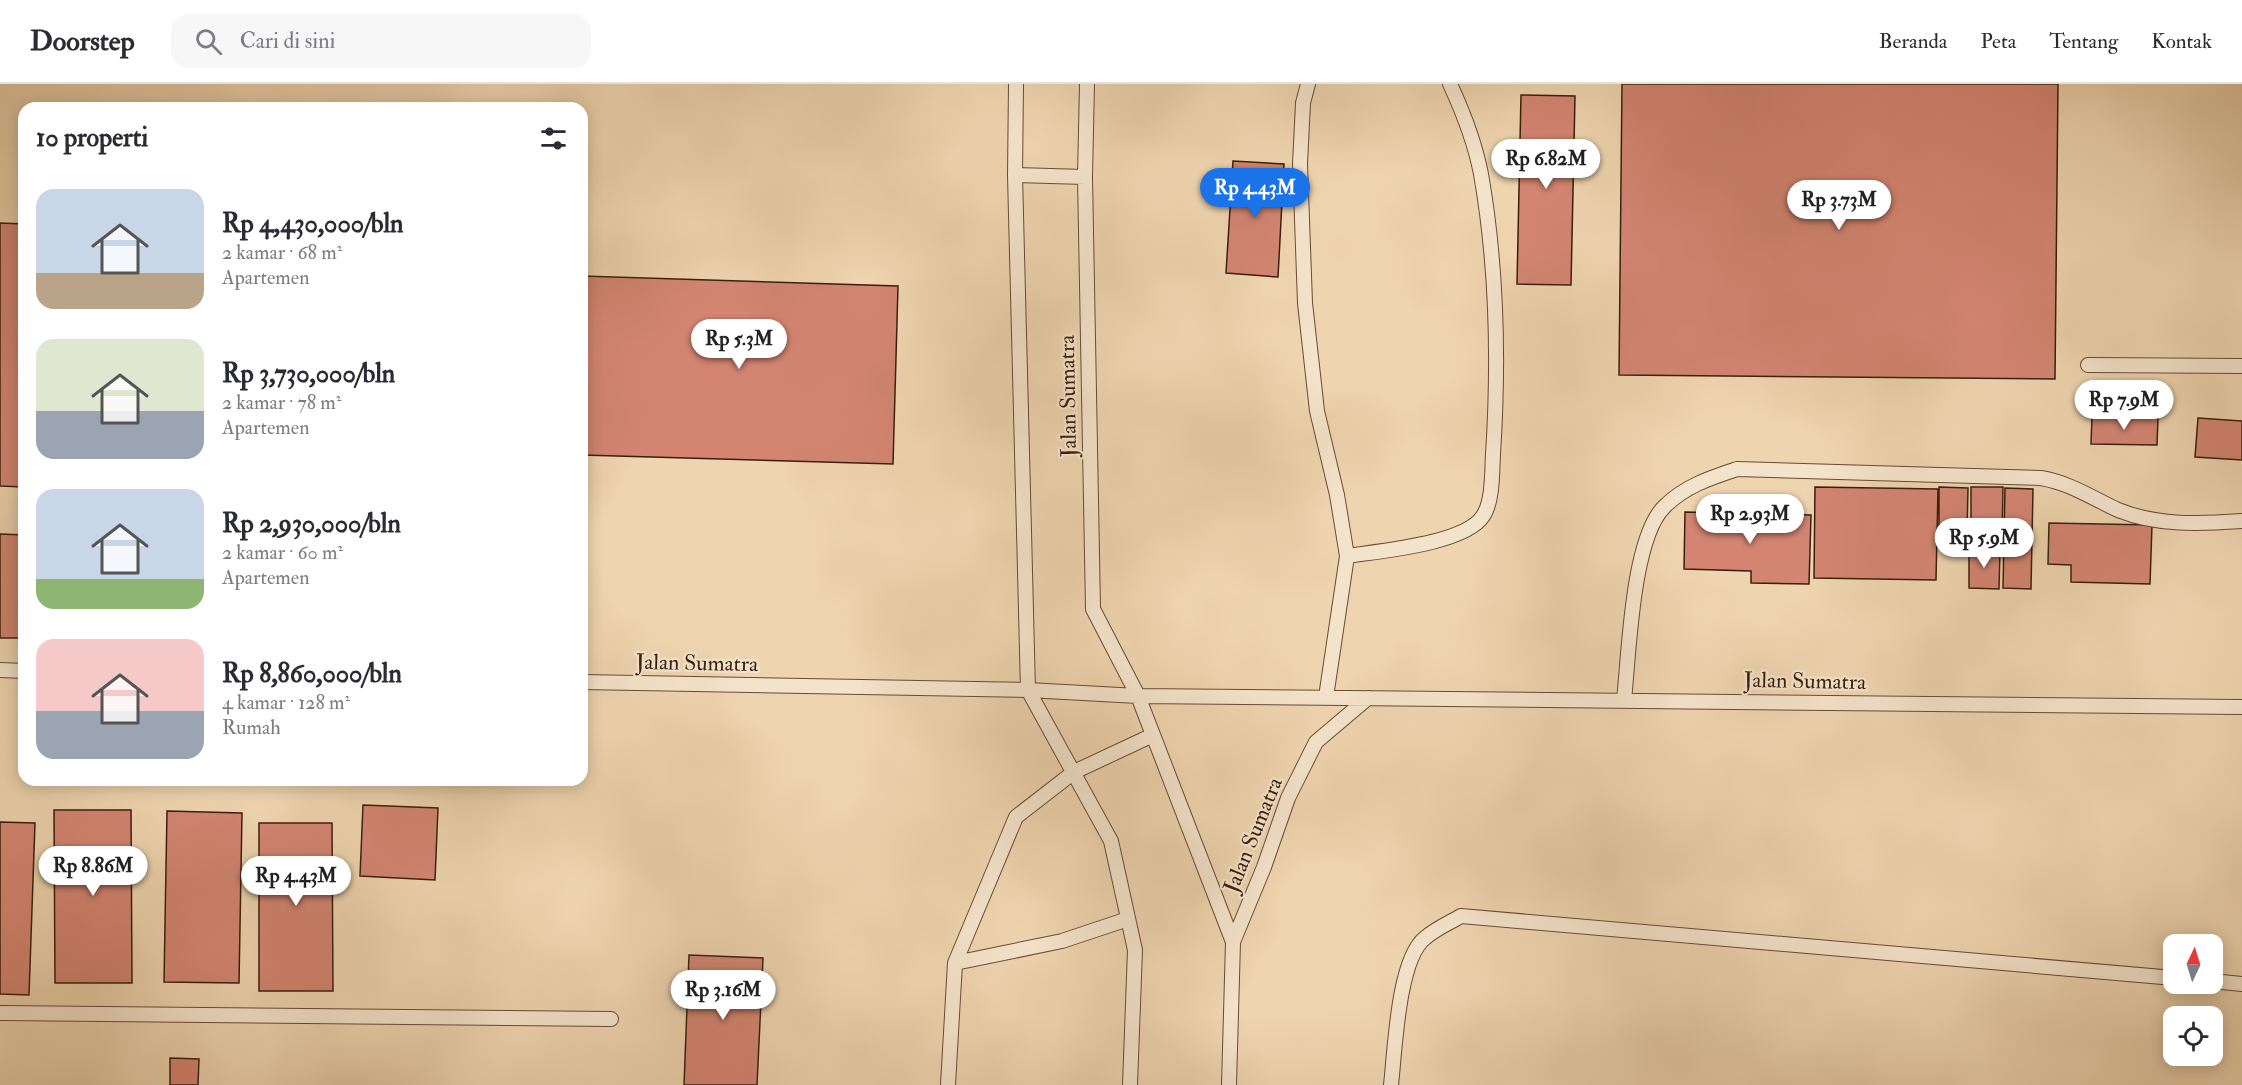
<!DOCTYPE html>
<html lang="id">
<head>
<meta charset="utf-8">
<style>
  :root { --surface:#fff; --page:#f7f7f7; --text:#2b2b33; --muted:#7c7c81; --line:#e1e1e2; --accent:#1a73e8 }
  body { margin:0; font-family:"IM FELL Double Pica",serif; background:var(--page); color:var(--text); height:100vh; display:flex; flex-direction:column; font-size:22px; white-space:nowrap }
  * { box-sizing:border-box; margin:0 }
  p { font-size:20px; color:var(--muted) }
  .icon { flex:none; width:33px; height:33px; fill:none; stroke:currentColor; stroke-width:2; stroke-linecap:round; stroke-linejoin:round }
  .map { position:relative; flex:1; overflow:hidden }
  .sheet { position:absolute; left:18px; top:18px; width:570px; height:684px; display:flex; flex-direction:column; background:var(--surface); border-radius:18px; box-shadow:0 3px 15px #0003 }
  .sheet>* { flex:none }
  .needle { width:39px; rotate:4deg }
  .tools { position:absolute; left:2163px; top:850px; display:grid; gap:12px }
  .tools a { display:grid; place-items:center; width:60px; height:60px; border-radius:12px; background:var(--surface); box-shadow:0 3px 15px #0003; font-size:30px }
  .price { position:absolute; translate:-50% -51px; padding:0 14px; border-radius:21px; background:#fff; color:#222; font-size:20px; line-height:39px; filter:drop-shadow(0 2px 3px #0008) }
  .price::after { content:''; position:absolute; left:50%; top:36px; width:18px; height:14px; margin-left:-9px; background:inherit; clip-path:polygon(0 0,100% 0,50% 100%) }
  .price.active { background:var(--accent); color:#fff }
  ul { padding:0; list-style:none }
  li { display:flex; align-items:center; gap:18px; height:150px; padding:0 18px }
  li span { display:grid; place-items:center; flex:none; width:168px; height:120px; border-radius:18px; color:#555 }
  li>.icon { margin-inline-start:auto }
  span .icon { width:72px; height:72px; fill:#fffc; stroke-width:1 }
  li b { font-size:26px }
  h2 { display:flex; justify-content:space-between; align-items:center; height:72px; padding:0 18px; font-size:26px }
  header { display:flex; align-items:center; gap:36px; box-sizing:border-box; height:84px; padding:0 30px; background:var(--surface); border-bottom:2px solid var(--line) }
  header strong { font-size:28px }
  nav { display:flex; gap:33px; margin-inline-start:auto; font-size:21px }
  .search { width:420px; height:54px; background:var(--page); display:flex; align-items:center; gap:15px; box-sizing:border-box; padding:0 21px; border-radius:18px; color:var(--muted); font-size:22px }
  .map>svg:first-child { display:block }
</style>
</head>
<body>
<header>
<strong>Doorstep</strong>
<div class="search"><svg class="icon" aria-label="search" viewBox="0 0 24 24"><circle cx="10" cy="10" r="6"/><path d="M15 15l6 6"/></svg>Cari di sini</div>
<nav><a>Beranda</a><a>Peta</a><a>Tentang</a><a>Kontak</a></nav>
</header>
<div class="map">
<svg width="2242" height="1001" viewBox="0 0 2242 1001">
  <rect width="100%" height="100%" fill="#eed4af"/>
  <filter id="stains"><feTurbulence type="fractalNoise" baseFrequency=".00333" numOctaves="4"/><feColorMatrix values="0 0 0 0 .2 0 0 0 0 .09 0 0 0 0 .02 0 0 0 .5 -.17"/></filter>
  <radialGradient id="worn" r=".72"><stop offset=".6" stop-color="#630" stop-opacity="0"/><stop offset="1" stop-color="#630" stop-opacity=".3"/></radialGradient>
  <!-- building -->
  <path fill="#d38572" stroke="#391f0d" stroke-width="1.5" d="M1622,0H2058L2055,295L1619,291Z
    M1521,11L1575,12L1571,201L1517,200Z
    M1233,77L1284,80L1278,193L1226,189Z
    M0,139L24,140V403L0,402Z
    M582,192L898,202L893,380L582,371Z
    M2092,332L2158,334L2157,361L2091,360Z
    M2198,334L2242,337V376L2195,373Z
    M1815,403L1938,405L1936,496L1814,494Z
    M1939,403L1968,404L1967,448H1939Z
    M1971,403H2003L2002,454H1971Z
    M2005,404L2033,405L2031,505L2003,504Z
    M1685,428L1811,431L1809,500L1751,499V487L1684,485Z
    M2049,439L2152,441L2150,500L2071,498V481L2048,480Z
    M0,450L24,451V554H0Z
    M1969,466L2000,467L1999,505L1969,504Z
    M363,721L438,724L435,796L360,792Z
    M54,726H131L132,899H55Z
    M167,727L242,729L239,899L164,898Z
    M0,738L35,739L29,911L0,910Z
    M259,739H332L333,907H259Z
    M689,871L763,874L757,1001H684Z
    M170,974L199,975L198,1001H170Z"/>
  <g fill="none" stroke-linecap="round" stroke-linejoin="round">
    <defs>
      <path id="service" d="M1016,0L1015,91L1028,606L1111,757L1135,866L1130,1001
        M1087,0L1085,93L1093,525L1138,612L1233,858L1229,1001
        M1308,0L1303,19L1300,80L1305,219L1317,327L1337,411L1347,472L1326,613
        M1015,91L1085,93
        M2088,281L2242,282
        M1347,472C1379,467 1465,460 1483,432C1493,418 1492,387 1493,370C1499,277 1497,182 1481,90C1475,59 1463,28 1450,0
        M0,586L24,587
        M582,598L1028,606L1138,612L2242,623
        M1624,616C1629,570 1632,455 1664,423C1685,402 1710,394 1737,385L2041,394C2070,399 2092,414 2118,426C2158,442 2200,440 2242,437
        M1233,858L1264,783L1288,714L1316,658L1368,614
        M955,879L1062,857L1128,835
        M2212,897L2242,900
        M0,929L611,935
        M948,1001L955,879L1016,733L1074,688L1153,651
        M1391,1001C1395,966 1398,875 1425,854C1435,845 1449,839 1461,832L2174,894"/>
    </defs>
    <!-- service casing -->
    <use href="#service" stroke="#664c36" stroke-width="16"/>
    <!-- service -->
    <use href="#service" stroke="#f4e3cb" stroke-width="14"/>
  </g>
  <g text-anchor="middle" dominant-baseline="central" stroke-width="4.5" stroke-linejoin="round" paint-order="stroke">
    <!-- street labels -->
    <g font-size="22" fill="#391f0d" stroke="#f4e3cb">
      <text transform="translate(1068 312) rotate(-91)">Jalan Sumatra</text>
      <text transform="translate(697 579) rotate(1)">Jalan Sumatra</text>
      <text transform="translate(1805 597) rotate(1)">Jalan Sumatra</text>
      <text transform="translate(1253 751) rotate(-68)">Jalan Sumatra</text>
    </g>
  </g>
  <rect width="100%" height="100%" filter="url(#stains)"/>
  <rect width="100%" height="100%" fill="url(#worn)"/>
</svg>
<div class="tools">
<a><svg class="needle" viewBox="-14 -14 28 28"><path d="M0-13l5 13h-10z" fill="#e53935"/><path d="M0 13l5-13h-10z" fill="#7c7c81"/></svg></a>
<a><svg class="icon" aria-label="locate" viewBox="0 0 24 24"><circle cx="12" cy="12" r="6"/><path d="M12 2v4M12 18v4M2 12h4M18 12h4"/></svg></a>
</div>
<b class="price" style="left:1546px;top:106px">Rp 6.82M</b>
<b class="price active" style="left:1255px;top:135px">Rp 4.43M</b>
<b class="price" style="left:1839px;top:147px">Rp 3.73M</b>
<b class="price" style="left:739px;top:286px">Rp 5.3M</b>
<b class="price" style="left:2124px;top:347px">Rp 7.9M</b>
<b class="price" style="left:1750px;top:461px">Rp 2.93M</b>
<b class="price" style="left:1984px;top:485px">Rp 5.9M</b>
<b class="price" style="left:93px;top:813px">Rp 8.86M</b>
<b class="price" style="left:296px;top:823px">Rp 4.43M</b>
<b class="price" style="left:723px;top:937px">Rp 3.16M</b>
<section class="sheet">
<h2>10 properti<svg class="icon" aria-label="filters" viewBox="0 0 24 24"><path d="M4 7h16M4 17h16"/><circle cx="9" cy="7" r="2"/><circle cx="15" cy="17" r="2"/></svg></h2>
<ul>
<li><span style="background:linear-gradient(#c9d6e8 70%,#b9a48a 0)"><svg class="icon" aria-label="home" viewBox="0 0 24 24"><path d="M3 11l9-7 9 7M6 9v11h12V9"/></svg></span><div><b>Rp 4,430,000/bln</b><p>2 kamar · 68 m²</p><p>Apartemen</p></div></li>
<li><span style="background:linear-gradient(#dfe7d0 60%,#9aa5b1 0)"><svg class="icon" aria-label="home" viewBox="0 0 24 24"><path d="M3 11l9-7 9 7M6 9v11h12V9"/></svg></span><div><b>Rp 3,730,000/bln</b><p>2 kamar · 78 m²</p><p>Apartemen</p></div></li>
<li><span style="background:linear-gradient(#c9d6e8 75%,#8fb573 0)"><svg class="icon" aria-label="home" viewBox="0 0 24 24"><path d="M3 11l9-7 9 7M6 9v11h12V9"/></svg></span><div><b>Rp 2,930,000/bln</b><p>2 kamar · 60 m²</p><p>Apartemen</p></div></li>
<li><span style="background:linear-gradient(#f6c9c9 60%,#9aa5b1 0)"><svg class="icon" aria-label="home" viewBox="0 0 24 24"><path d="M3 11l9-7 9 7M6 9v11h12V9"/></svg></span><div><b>Rp 8,860,000/bln</b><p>4 kamar · 128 m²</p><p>Rumah</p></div></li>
</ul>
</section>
</div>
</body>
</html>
